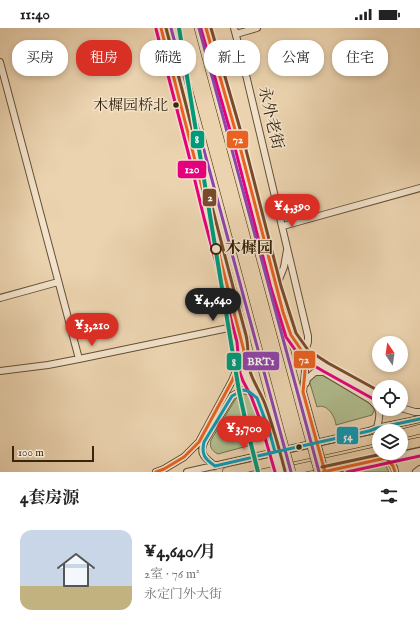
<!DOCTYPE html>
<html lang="zh">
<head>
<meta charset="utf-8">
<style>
  :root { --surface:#fff; --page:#f2f2f2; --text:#222; --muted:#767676; --accent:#d93025 }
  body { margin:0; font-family:"IM FELL English","Noto Serif SC",serif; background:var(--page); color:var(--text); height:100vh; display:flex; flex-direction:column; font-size:15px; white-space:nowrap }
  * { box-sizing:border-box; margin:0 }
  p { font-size:13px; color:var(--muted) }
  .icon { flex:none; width:22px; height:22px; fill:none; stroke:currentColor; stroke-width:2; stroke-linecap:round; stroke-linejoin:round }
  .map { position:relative; height:444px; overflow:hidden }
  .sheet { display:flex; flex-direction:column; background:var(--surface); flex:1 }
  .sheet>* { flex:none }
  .guide { position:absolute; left:12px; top:12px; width:396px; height:36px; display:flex; gap:8px }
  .needle { width:26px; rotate:347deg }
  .buttons { position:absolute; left:372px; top:308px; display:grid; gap:8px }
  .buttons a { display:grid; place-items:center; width:36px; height:36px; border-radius:50%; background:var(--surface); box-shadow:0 2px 6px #0003; font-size:20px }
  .scale { position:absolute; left:12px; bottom:10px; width:82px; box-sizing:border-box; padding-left:4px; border:2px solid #38250b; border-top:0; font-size:11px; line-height:14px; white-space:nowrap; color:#38250b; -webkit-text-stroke:3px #f2e2cb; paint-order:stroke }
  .price { position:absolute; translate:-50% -34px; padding:0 9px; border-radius:14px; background:var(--accent); color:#fff; font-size:13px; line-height:26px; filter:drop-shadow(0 1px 2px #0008) }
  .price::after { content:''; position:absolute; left:50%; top:24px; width:12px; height:9px; margin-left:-6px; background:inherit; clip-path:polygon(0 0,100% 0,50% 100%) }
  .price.selected { background:#222; color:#fff }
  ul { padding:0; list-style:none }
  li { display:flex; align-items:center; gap:12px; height:100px; padding:0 20px }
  li span { display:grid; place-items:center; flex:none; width:112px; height:80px; border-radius:12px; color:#555 }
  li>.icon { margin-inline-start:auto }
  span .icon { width:48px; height:48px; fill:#fffc; stroke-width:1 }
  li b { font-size:17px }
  h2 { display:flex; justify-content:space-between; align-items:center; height:48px; padding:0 20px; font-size:17px }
  .chip { padding:0 14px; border-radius:16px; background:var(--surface); box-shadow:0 2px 6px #0003; font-size:14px; line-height:36px }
  .chip.selected { background:var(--accent); color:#fff }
  .status { display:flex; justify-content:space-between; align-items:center; height:28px; padding:0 20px; background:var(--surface); direction:ltr }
  .status svg { height:11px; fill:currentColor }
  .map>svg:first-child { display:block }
</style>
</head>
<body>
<div class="status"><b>11:40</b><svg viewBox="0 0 49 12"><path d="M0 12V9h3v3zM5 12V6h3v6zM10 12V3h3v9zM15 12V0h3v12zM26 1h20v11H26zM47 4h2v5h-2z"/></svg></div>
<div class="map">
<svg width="420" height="444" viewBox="0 0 420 444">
  <rect width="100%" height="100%" fill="#ebd3af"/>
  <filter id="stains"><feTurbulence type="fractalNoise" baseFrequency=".005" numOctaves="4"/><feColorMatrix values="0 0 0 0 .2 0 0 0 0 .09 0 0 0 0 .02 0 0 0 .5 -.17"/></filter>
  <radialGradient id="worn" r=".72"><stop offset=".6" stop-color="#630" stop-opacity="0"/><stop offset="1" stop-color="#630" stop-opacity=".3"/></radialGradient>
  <!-- green -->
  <path fill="#b1be90" stroke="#74724e" d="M319,345L374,377L375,381L372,387L336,397C335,388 327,375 317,379L309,352L314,346Z
    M241,364H251L263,389C256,392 250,403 250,411C250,413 251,415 251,417L218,426C212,423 209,419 211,412L238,367Z
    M382,435L386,438L389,444H348L347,443Z"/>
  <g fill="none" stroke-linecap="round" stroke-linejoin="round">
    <defs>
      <path id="minor" d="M161,0L193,123L209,189L242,313C244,323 242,335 245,344C247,354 254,361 257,370C262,380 265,391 269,402
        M206,0L240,119L283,284L291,307L304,326L305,343L304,354L303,364L308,382
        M234,0L242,30L308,308V314L304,326
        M236,6L257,0
        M0,34L79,331
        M216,36L242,30
        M283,198L420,160
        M276,259L284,239L287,222
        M0,270L58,254
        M304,326L325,339L379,369
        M0,343L48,337L79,331L238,298
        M306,355L307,351L315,344H324L371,372C382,382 380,387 377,400
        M401,380L415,384H420
        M386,430C390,434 395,438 395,444
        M215,438C202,428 198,424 207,409L232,368L243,362L248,363L255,368
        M156,444L164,441L184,429L199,414L232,353L244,323L246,306L247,292
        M187,444L369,403L377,400L420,391
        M323,444L420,423
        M416,444L420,441"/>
      <path id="highway" d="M171,0L279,401
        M199,0L305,393
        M202,157L203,130
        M209,189L227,219
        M401,406L420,401
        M401,418L420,414
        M227,444L379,410
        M284,444L379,423"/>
    </defs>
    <!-- minor casing -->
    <use href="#minor" stroke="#655034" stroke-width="8"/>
    <!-- highway casing -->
    <use href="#highway" stroke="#38250b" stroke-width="10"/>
    <!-- minor -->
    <use href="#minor" stroke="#f2e2cb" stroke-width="6"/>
    <!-- highway -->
    <use href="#highway" stroke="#ebd3af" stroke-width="9"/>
    <defs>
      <path id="minor-bridge" d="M308,382L325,444
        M269,402L280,444"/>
      <path id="highway-bridge" d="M305,393L319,444
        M279,401L291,444"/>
    </defs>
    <!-- minor-bridge casing -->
    <use href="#minor-bridge" stroke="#655034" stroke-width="8" stroke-linecap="butt"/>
    <!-- highway-bridge casing -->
    <use href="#highway-bridge" stroke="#38250b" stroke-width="10" stroke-linecap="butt"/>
    <!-- minor-bridge -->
    <use href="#minor-bridge" stroke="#f2e2cb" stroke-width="6"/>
    <!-- highway-bridge -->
    <use href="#highway-bridge" stroke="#ebd3af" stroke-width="9"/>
    <defs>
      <path id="bus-1" d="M206,0L240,119L283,284L291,307L304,326L305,343L303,364L325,444
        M156,444L164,441L184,429L199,414L232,353L244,323L161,0
        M323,444L386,430L393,438L395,444"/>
      <path id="bus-2" d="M156,1L188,124L204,190L237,314L239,337L240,345L243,353L251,368L259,389L275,444
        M201,1L235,120L271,260L286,309L301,330L323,343L377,373
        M347,444L420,428"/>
      <path id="bus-3" d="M166,0C193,102 218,205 246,307C249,319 247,331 250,343C253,354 261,365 265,376C273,398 279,420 285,443
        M211,0L245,118L281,258L296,305L308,322L328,335L379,363
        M322,439L387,425"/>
      <path id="bus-4" d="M171,0L291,444
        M199,0L319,444"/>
      <path id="bus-5" d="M243,362L248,363L257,370L269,402L275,424L215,438C205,431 201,427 204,414L232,368Z
        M275,424L369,403L377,400L420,391"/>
    </defs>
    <!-- bus-1 casing -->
    <use href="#bus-1" stroke="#f2e2cb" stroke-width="6"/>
    <!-- bus-2 casing -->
    <use href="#bus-2" stroke="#f2e2cb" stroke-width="6"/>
    <!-- bus-3 casing -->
    <use href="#bus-3" stroke="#f2e2cb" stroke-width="6"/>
    <!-- bus-4 casing -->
    <use href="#bus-4" stroke="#f2e2cb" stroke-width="6"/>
    <!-- bus-5 casing -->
    <use href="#bus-5" stroke="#f2e2cb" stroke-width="6"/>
    <!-- bus-1 -->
    <use href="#bus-1" stroke="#e96221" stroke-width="3"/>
    <!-- bus-2 -->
    <use href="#bus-2" stroke="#e5007d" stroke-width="3"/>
    <!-- bus-3 -->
    <use href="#bus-3" stroke="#7a4b2a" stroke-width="3"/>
    <!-- bus-4 -->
    <use href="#bus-4" stroke="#8e44ad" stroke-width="3"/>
    <!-- bus-5 -->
    <use href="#bus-5" stroke="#069cba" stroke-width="3"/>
    <defs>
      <path id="metro-1" d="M179,0L239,363L248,404L258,444"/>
    </defs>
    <!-- metro-1 casing -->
    <use href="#metro-1" stroke="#f2e2cb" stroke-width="7"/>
    <!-- metro-1 -->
    <use href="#metro-1" stroke="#00997a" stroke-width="4"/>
  </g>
  <!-- markers -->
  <g fill="#38250b" stroke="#f2e2cb" stroke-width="1.5">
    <circle cx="176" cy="77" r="3.5"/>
    <circle cx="299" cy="419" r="3.5"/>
  </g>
  <circle fill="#f2e2cb" stroke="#38250b" stroke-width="2" cx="216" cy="221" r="5"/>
  <g text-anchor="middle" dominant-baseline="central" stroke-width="3" stroke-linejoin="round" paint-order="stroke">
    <!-- bus labels -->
    <g font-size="15" fill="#38250b" stroke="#f2e2cb" text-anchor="end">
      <text x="168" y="77">木樨园桥北</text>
    </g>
    <!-- street labels -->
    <g font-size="16" fill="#38250b" stroke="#f2e2cb">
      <text transform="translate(270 90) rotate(77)">永外老街</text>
    </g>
    <!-- stop labels -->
    <g font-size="16" font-weight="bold" fill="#38250b" stroke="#f2e2cb" text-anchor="start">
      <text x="225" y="221">木樨园</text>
    </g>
  </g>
  <g stroke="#f2e2cb" stroke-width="1.5">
    <rect x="226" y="102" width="23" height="19" rx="4" fill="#e96221"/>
    <rect x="190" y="102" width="15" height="19" rx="4" fill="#00997a"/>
    <rect x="177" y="132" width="30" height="19" rx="4" fill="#e5007d"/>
    <rect x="202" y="160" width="15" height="19" rx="4" fill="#7a4b2a"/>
    <rect x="293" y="322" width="23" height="19" rx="4" fill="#e96221"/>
    <rect x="242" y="323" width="38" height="20" rx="4" fill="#8e44ad"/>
    <rect x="226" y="324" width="16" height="19" rx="4" fill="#00997a"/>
    <rect x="336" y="398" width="23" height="19" rx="4" fill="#069cba"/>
  </g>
  <g font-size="11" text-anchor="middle" font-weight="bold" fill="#fff">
    <text x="238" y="115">72</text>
    <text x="197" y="115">8</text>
    <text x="192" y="145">120</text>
    <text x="210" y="173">2</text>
    <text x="304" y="335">72</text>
    <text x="261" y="337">BRT1</text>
    <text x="234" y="338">8</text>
    <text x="348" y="412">54</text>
  </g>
  <rect width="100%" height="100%" filter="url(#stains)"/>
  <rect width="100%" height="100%" fill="url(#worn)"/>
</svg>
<div class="buttons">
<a><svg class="needle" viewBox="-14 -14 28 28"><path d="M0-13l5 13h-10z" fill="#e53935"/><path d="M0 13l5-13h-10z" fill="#767676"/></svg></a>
<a><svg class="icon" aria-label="locate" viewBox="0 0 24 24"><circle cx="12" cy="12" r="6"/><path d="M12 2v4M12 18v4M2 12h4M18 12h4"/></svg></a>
<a><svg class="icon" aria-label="layers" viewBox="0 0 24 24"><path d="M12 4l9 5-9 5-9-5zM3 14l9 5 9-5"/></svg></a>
</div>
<div class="scale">100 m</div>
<b class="price" style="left:292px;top:200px">¥4,390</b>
<b class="price selected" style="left:213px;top:294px">¥4,640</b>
<b class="price" style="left:92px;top:319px">¥3,210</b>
<b class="price" style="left:244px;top:422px">¥3,700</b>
<div class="guide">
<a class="chip">买房</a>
<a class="chip selected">租房</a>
<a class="chip">筛选</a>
<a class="chip">新上</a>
<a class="chip">公寓</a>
<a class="chip">住宅</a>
</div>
</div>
<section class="sheet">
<h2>4套房源<svg class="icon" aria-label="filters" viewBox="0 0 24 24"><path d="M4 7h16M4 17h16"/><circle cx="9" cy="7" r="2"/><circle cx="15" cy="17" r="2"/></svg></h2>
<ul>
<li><span style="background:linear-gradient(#c9d6e8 70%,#c2b280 0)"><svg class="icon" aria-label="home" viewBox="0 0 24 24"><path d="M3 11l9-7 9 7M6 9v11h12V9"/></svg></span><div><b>¥4,640/月</b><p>2室 · 76 m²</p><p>永定门外大街</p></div></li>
</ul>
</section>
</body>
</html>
